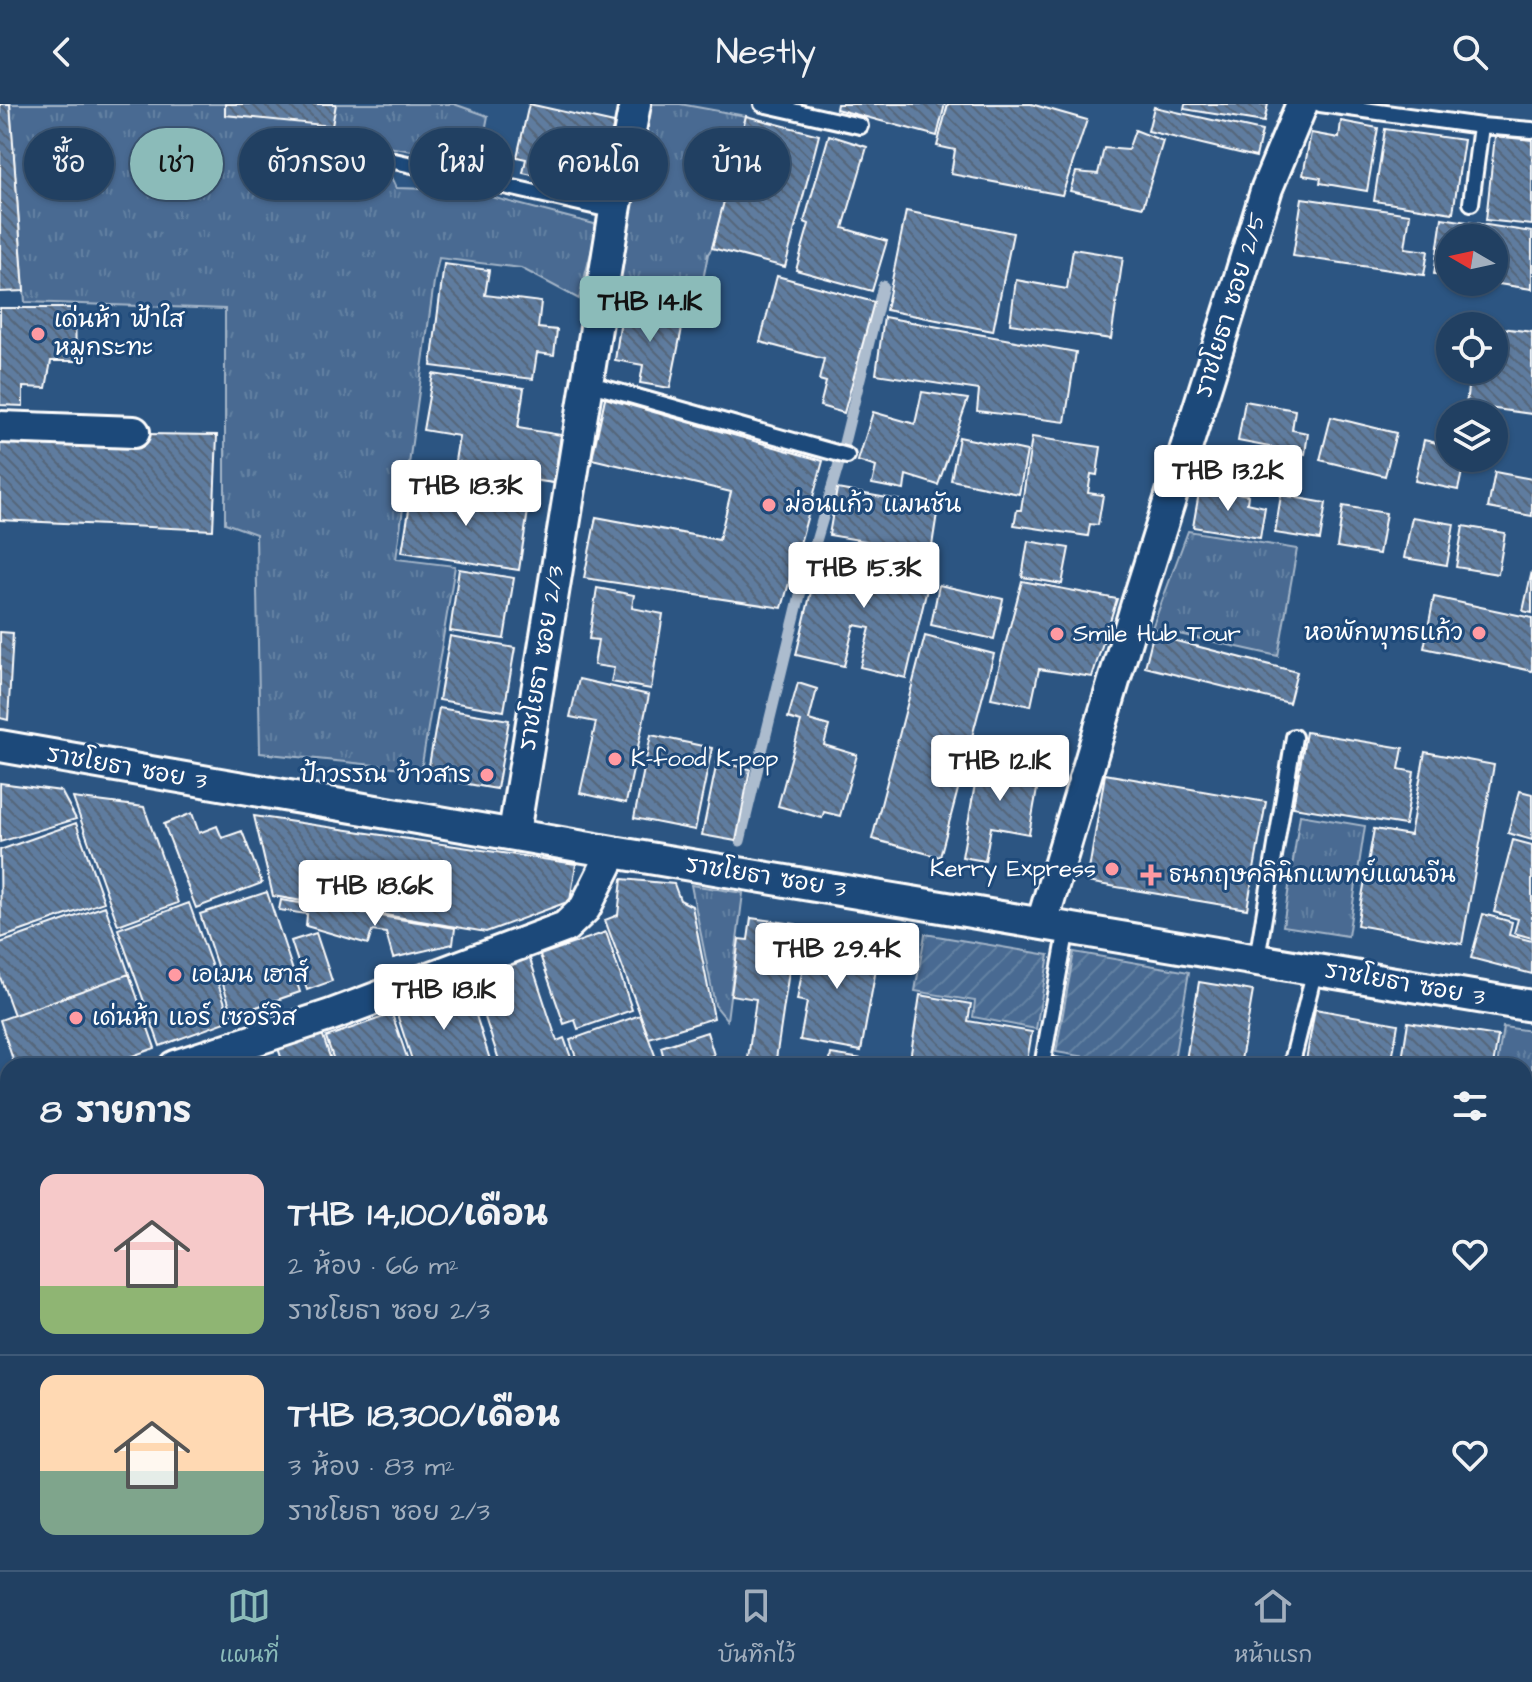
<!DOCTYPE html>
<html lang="th">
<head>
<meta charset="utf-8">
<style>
  :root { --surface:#214062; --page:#2d4b6b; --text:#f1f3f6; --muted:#a2afbe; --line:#3e5977; --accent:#8bbbb9 }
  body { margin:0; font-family:"Architects Daughter","Playpen Sans Thai",sans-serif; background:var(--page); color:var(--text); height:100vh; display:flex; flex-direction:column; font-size:30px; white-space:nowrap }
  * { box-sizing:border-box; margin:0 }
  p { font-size:26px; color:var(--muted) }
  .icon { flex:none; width:44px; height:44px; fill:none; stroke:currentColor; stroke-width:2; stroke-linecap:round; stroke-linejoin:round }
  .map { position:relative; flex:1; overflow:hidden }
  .sheet { position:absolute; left:0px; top:954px; width:1532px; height:512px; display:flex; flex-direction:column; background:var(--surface); border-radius:24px 24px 0 0; box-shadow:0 2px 6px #0004,0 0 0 2px var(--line) }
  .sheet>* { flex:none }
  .top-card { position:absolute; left:24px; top:24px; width:800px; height:72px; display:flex; gap:16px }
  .needle { width:52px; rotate:279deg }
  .controls { position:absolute; left:1436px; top:120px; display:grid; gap:16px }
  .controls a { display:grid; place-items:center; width:72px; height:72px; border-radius:50%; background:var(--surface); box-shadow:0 2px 6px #0004,0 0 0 2px var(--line); font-size:40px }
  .price { position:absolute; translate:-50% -68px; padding:0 18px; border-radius:8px; background:#fff; color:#222; font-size:26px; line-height:52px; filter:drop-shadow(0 2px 4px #0008) }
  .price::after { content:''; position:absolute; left:50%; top:48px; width:24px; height:18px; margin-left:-12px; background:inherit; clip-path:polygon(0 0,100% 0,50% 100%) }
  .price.on { background:var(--accent); color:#111 }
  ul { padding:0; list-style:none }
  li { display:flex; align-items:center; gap:24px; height:200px; padding:0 40px }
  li+li { border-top:2px solid var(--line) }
  li span { display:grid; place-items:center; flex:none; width:224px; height:160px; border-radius:16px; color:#555 }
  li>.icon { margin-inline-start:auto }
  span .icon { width:96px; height:96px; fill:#fffc; stroke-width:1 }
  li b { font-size:34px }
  h2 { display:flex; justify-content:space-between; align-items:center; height:96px; padding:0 40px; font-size:34px }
  .pill { padding:0 28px; border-radius:36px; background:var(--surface); box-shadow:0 2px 6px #0004,0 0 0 2px var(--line); font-size:28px; line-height:72px }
  .pill.on { background:var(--accent); color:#111 }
  header { display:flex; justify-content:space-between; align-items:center; height:104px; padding:0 40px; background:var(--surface); font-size:36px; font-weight:600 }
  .tabs { display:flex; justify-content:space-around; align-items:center; height:112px; border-top:2px solid var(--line); background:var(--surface); font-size:22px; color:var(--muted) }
  .tabs a { display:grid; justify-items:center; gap:4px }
  .tabs .on { color:var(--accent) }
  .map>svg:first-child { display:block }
</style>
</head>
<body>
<header><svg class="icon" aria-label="back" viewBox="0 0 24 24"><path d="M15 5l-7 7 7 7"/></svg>Nestly<svg class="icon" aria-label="search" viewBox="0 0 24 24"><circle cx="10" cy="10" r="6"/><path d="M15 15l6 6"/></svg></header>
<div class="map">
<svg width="1532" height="1466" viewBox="0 0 1532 1466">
  <defs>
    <pattern id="grass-tufts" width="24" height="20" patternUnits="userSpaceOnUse" patternTransform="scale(2)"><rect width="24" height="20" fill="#486b92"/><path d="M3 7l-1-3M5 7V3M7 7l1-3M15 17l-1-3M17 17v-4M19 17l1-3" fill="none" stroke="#6381a2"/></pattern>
    <pattern id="forest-crowns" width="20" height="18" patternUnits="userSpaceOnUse" patternTransform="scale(2)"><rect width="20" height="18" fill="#486b92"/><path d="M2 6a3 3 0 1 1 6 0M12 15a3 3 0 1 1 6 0" fill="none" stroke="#6381a2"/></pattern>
    <pattern id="garden-furrows" width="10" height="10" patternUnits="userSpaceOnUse" patternTransform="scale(2)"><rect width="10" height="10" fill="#486b92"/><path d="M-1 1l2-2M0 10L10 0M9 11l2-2" fill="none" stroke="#6381a2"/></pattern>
    <pattern id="building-back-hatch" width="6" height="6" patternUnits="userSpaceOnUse" patternTransform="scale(2)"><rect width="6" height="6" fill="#5e7c9f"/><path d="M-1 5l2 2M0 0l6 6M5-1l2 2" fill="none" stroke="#56667a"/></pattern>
  </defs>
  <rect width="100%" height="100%" fill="#2c5582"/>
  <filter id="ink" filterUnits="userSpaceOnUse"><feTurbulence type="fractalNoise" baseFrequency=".0125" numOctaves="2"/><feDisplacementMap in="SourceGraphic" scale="16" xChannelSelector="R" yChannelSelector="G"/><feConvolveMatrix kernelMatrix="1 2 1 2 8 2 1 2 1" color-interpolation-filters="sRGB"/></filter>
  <g filter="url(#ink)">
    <!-- grass -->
    <path fill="url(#grass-tufts)" stroke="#a4b5c8" stroke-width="2" d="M10,0H454L488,12L479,58L376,41L396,84L465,86L598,121L579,195L521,164L439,154L434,178L396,455L455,462L421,666L260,649L256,430L225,419V205L25,198Z
      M647,0H680L746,12L712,144L708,150L695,217L616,201Z
      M1188,427L1297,445L1278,552L1152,524Z
      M1300,711L1365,722L1348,832L1283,822Z
      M691,781L743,789L727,916L715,901Z
      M1503,923L1532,927V1256L1524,1268V962H1497Z
      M1132,1458H1176L1173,1466H1154Z"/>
    <!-- forest -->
    <path fill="url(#forest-crowns)" stroke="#a4b5c8" stroke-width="2" d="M0,1260L8,1274V1458H114L118,1466H0Z
      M1532,1303V1466H1364L1366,1458H1524V1309Z"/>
    <!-- garden -->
    <path fill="url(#garden-furrows)" stroke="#a4b5c8" stroke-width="2" d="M925,830L1049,851L1036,925L973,913L975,897L915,887Z
      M1074,848L1189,868L1173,962H1104V956L1056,948Z"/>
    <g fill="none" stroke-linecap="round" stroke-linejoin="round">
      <!-- stream -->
      <path stroke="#acbcce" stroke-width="11" d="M740,737L800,491L838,363L883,182
        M1524,1219L1529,1214L1532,1198
        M1131,1458L1151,1466
        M1303,1466L1308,1458"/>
    </g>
    <!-- building -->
    <path fill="url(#building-back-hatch)" stroke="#fff" stroke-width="2" d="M0,0H10L24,187L0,188Z
      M225,0H336L332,22L225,11Z
      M529,0L614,19L603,66L596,64L592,84L523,69L526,55L517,53Z
      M837,0H945L937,32L836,5Z
      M948,0H1031L1087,16L1062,91L951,70L955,46L937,42Z
      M1185,0H1268L1264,18L1184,5Z
      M1154,3L1262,27L1256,53L1148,27Z
      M746,12L819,31L785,163L712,144Z
      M1341,17L1378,24L1367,87L1320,79L1321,74L1303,71L1311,29L1339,34Z
      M1385,25L1464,36L1453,109L1374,97Z
      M1135,26L1163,37L1143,103L1070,87L1076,68L1098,70L1104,44L1128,46Z
      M829,31L867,43L843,124L887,137L872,187L796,166L809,120L804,118Z
      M1495,32L1532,36V121L1486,116Z
      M1302,94L1410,110L1405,144L1428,147L1424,171L1293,152Z
      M906,107L1013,129L993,227L886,206Z
      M1442,114L1532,128V185L1485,178H1494V134H1450V172L1434,170Z
      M1073,145L1123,153L1111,235L1010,220L1016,176L1067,185Z
      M444,160L489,166L485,191L541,198L538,224L557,226L554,251L537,249L533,275L431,262Z
      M777,172L874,198L844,309L820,302L826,278L819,276L824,255L760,238Z
      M623,203L684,214L670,284L640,279L643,261L615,256Z
      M0,204H75L76,257H51L46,284L23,283V302L0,301Z
      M884,213L1076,248L1065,318L977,307L979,286L876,270Z
      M1494,223L1532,228V310L1466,301L1470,266H1494Z
      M433,270L524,284L518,324L561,331L554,379L498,371L499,364L455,357L459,332L423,326Z
      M922,288L968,295L938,381L906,371L904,386L872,380L876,363L858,357L873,308L915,320Z
      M605,294L823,357L782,504L584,474L596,413L719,436L731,388L592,355Z
      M1245,297L1295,306L1292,326L1308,329L1305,350L1238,337Z
      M1331,313L1396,329L1385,372L1320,356Z
      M0,328L217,331L213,426L0,416Z
      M959,333L1027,347L1019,390L951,376Z
      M1032,333L1101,343L1097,371L1091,370L1088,389L1103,391L1098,421L1090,420L1088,432L1014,421L1017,406H1021Z
      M1424,336L1450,342V354H1465L1458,386L1415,377Z
      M1495,368L1532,375V412L1488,404Z
      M413,382L529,400L519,466L402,448Z
      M1200,383L1248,391L1247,399L1265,403L1260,434L1193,423Z
      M837,385L938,403L931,448L829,431Z
      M1281,391L1326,399L1320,436L1275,429Z
      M1343,402L1386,409L1379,450L1337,443Z
      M1412,413L1454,420L1447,461L1404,454Z
      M1463,422L1505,429L1498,470L1456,463Z
      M1028,437L1069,444L1062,480L1022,473Z
      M822,441L931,468L906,574L860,563L870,524L854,521L844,562L796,551Z
      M459,465L514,474L504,535L450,527Z
      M1532,467V509L1523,507Z
      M1022,477L1117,495L1092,573L1039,565L1031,602L991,594Z
      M939,481L1003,495L994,535L931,521Z
      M597,484L634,491L632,504L663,510L651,585L611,578L614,564L594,561L598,536L589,535Z
      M1434,493L1532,514V567L1424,544Z
      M0,528L13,529L8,616L0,614Z
      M1153,531L1297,568L1289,599L1145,563Z
      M450,532L515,544L504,607L439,596Z
      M925,532L994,550L940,753L872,735Z
      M579,575L649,591L626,699L580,689L596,618L570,613Z
      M798,579L817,585L809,616L829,622L824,641L857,651L840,712L824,708L822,714L778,702L801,618L788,614Z
      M439,604L509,616L497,685L427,673Z
      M1306,628L1403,644L1399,665L1414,668L1405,721L1293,703Z
      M651,631L712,644L695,726L634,714Z
      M1425,648L1494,661L1462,840L1357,821L1374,725L1410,731Z
      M980,652L1041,663L1029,730L991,723L985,757L962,753Z
      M717,658L750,665L736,737L702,731Z
      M1105,670L1266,698L1247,805L1087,778Z
      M0,679L61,687L76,715L0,738Z
      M1520,687L1532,690V736L1508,729Z
      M73,694L144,703L178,799L118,821Z
      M192,709L199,729L217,722L222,734L242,727L262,779L196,804L164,720Z
      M254,712L576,760L570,797L486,828L273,792Z
      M76,719L104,798L1,834L0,746Z
      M1513,736L1532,741V834L1514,829L1518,815L1494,808Z
      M622,775L674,780L680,796L692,802L714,914L649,934L605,816L618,811Z
      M267,788L300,888L233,911L200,810Z
      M281,796L455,824L453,840L393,854L386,829L372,827L368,840L306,822L307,810L279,806Z
      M189,799L231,916L160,942L118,825Z
      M105,802L129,870L14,911L0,873V839Z
      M1483,810L1512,818L1509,831L1532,837V870L1471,854Z
      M751,814L796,820L775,962H747L756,895L731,891L739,835L748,836Z
      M606,828L632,906L578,925L575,916L564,920L540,851Z
      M316,829L332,877L307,886L291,837Z
      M809,830L880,843L861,947L800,936L807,898L797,896Z
      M529,852L557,937L564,934L574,962H501L471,871Z
      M129,870L155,944L104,962H15L0,916Z
      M1199,878L1253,887L1240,962H1185Z
      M467,883L492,962H414L396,907Z
      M920,891L971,900L968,917L1032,928L1026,962H909Z
      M1315,905L1398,920L1391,962H1305Z
      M392,910L410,962H336L326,933Z
      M640,911L659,962H579L570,936Z
      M1408,918L1498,932L1493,962H1401Z
      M707,928L714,951L680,962H666L661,943Z
      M322,929L333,962H284L278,944Z
      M831,950L869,956L868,962H829Z
      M1054,953L1099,960V962H1053Z
      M227,1458H339L343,1466H232Z
      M375,1458H504L509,1466H367L366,1464Z
      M607,1458H713L719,1466H595Z"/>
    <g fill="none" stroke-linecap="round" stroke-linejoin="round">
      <defs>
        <path id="lane" d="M762,0L860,22
          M1320,0L1481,22L1532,26
          M390,56L615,107
          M1471,99L1481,22
          M587,279L847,352
          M1257,855L1294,633
          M1042,962L1067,824
          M1291,962L1315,865
          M0,1267L8,1265
          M1187,1458L1193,1466"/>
        <path id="street" d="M0,323L134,328
          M0,642L613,748L1532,902
          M514,729L615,107L635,0
          M1042,819L1136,503L1236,186L1267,84L1302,0
          M175,962L331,911L565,823L585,804L613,748
          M0,1020L8,1017
          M1524,1287L1532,1279
          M1325,1466L1328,1458"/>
        <path id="secondary" d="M0,1073L8,1096
          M162,1458L166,1466"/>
      </defs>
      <!-- lane casing -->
      <use href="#lane" stroke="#fff" stroke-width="20"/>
      <!-- street casing -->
      <use href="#street" stroke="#fff" stroke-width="36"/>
      <!-- secondary casing -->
      <use href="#secondary" stroke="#fff" stroke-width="48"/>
      <!-- lane -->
      <use href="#lane" stroke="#1f4a7a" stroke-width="14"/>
      <!-- street -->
      <use href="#street" stroke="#1f4a7a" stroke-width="30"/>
      <!-- secondary -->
      <use href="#secondary" stroke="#1f4a7a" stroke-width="42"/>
    </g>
  </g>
  <!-- markers -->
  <g fill="#ff9aa2" stroke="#1f4a7a" stroke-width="3">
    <circle cx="38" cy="230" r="8"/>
    <circle cx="769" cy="401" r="8"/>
    <circle cx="1479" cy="529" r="8"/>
    <circle cx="1057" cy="530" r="8"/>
    <circle cx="615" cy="655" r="8"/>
    <circle cx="487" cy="671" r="8"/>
    <circle cx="1112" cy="765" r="8"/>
    <path d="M1147 759h8v8h8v8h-8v8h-8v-8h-8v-8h8z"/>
    <circle cx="175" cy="871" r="8"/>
    <circle cx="76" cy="914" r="8"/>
  </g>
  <g text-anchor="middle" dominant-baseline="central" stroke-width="6" stroke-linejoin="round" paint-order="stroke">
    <!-- street labels -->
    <g font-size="24" fill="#fff" stroke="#1f4a7a">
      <text transform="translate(1231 201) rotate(-73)">ราชโยธา ซอย 2/5</text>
      <text transform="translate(542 554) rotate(-81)">ราชโยธา ซอย 2/3</text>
      <text transform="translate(127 664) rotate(10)">ราชโยธา ซอย 3</text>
      <text transform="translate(766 773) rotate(9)">ราชโยธา ซอย 3</text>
      <text transform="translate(1405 880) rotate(10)">ราชโยธา ซอย 3</text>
    </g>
    <!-- poi labels -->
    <g font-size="24" fill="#fff" stroke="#1f4a7a" text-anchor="start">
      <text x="54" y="216">เด่นห้า ฟ้าใส<tspan x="54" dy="28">หมูกระทะ</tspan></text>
      <text x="785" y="401">ม่อนแก้ว แมนชัน</text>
      <text x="1463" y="529" text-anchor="end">หอพักพุทธแก้ว</text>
      <text x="1073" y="530">Smile Hub Tour</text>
      <text x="631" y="655">K-food K-pop</text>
      <text x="471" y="671" text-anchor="end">ป้าวรรณ ข้าวสาร</text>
      <text x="1096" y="765" text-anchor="end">Kerry Express</text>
      <text x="1169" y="771">ธนกฤษคลินิกแพทย์แผนจีน</text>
      <text x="191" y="871">เอเมน เฮาส์</text>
      <text x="92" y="914">เด่นห้า แอร์ เซอร์วิส</text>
    </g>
  </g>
</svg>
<div class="controls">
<a><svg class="needle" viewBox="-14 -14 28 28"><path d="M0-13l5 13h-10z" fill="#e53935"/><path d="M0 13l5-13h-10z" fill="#a2afbe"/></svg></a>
<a><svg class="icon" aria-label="locate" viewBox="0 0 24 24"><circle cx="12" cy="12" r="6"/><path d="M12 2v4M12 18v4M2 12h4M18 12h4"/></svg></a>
<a><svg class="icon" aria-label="layers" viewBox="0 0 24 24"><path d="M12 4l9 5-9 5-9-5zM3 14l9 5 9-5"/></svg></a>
</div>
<b class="price on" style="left:650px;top:240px">THB 14.1K</b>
<b class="price" style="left:1228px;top:409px">THB 13.2K</b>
<b class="price" style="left:466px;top:424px">THB 18.3K</b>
<b class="price" style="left:864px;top:506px">THB 15.3K</b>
<b class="price" style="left:1000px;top:699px">THB 12.1K</b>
<b class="price" style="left:375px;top:824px">THB 18.6K</b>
<b class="price" style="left:837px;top:887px">THB 29.4K</b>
<b class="price" style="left:444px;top:928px">THB 18.1K</b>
<div class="top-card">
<a class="pill">ซื้อ</a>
<a class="pill on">เช่า</a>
<a class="pill">ตัวกรอง</a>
<a class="pill">ใหม่</a>
<a class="pill">คอนโด</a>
<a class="pill">บ้าน</a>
</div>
<section class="sheet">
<h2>8 รายการ<svg class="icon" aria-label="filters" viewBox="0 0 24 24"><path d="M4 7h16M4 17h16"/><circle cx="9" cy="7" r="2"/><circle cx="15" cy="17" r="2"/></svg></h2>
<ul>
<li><span style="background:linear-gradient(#f6c9c9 70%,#8fb573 0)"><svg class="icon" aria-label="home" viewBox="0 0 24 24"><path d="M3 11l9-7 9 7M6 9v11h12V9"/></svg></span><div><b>THB 14,100/เดือน</b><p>2 ห้อง · 66 m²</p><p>ราชโยธา ซอย 2/3</p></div><svg class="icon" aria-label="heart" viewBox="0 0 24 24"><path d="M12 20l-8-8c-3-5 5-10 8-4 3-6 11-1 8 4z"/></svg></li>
<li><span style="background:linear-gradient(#ffd9b3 60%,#7fa58c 0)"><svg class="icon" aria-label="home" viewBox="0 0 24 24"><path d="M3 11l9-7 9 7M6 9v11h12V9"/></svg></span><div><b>THB 18,300/เดือน</b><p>3 ห้อง · 83 m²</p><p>ราชโยธา ซอย 2/3</p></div><svg class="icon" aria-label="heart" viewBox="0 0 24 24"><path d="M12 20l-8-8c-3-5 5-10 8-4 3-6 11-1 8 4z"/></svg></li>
</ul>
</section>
</div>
<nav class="tabs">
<a class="on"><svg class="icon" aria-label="map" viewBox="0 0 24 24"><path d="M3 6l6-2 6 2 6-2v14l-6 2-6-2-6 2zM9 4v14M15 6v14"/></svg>แผนที่</a>
<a><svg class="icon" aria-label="saved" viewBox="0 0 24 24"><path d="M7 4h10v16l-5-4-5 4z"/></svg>บันทึกไว้</a>
<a><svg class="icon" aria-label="home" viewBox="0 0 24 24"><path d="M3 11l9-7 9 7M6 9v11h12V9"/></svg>หน้าแรก</a>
</nav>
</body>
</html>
